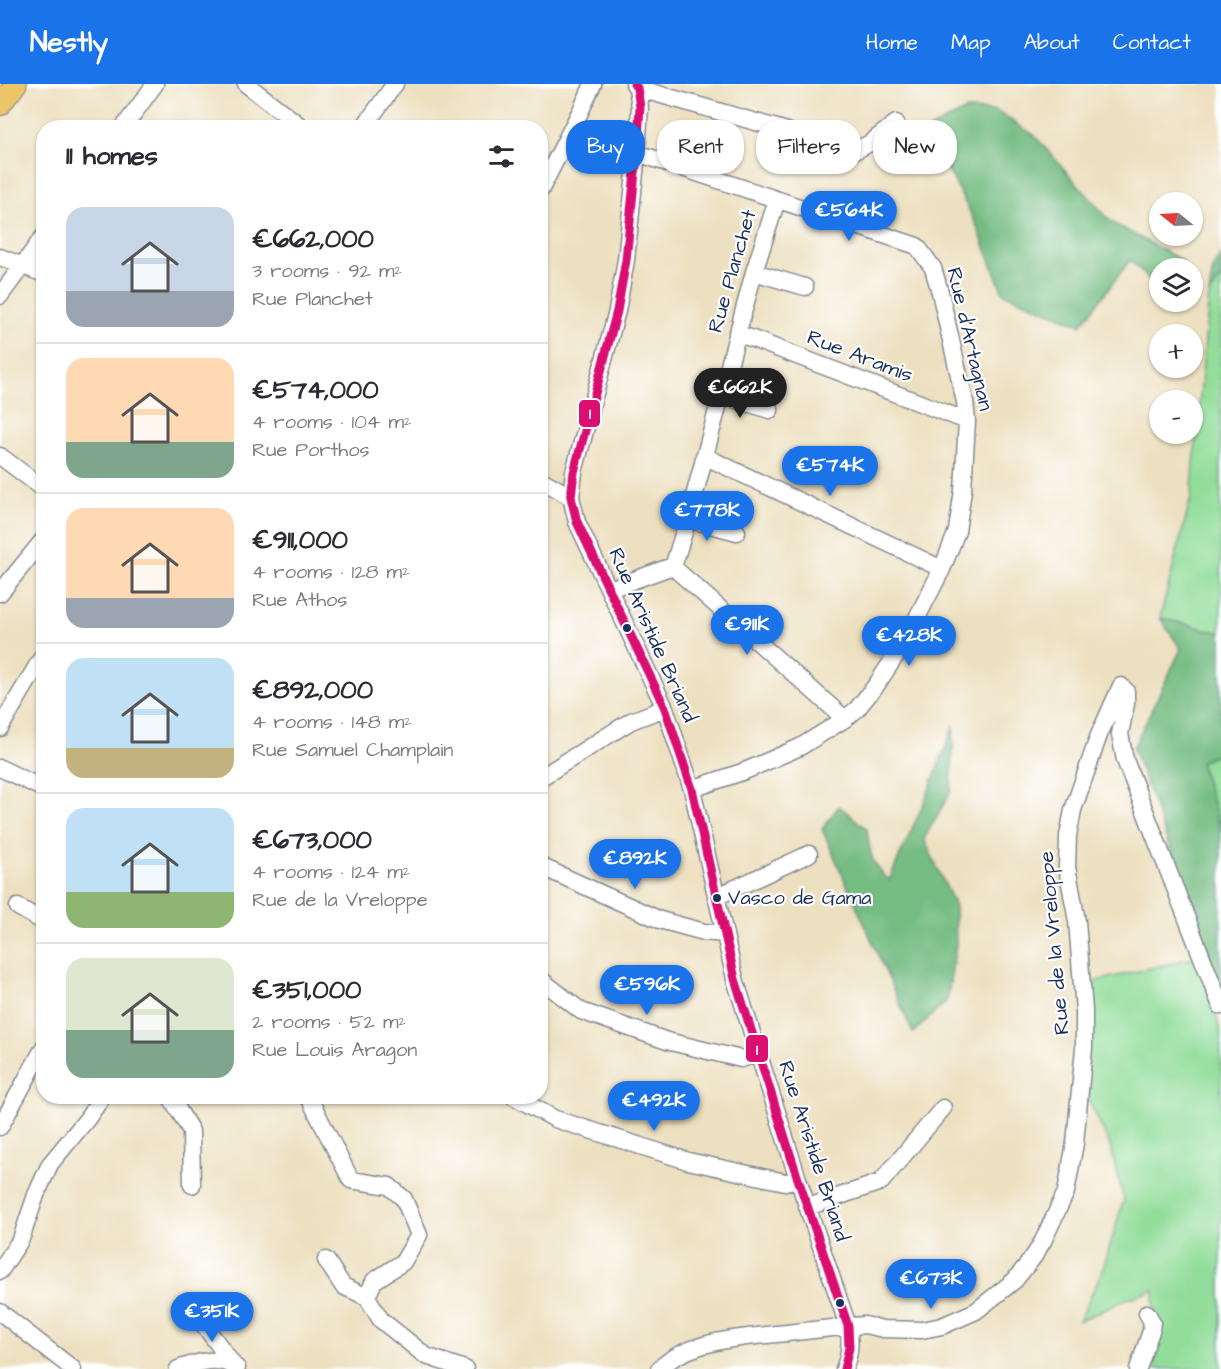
<!DOCTYPE html>
<html lang="en">
<head>
<meta charset="utf-8">
<style>
  :root { --surface:#fff; --page:#f7f7f7; --text:#2b2b33; --muted:#7c7c81; --line:#e1e1e2; --accent:#1a73e8 }
  body { margin:0; font-family:"Architects Daughter",sans-serif; background:var(--page); color:var(--text); height:100vh; display:flex; flex-direction:column; font-size:22px; white-space:nowrap }
  * { box-sizing:border-box; margin:0 }
  p { font-size:20px; color:var(--muted) }
  .icon { flex:none; width:33px; height:33px; fill:none; stroke:currentColor; stroke-width:2; stroke-linecap:round; stroke-linejoin:round }
  .map { position:relative; flex:1; overflow:hidden }
  .drawer { position:absolute; left:36px; top:36px; width:512px; height:984px; display:flex; flex-direction:column; background:var(--surface); border-radius:24px; box-shadow:0 2px 4px #0004 }
  .drawer>* { flex:none }
  .hud { position:absolute; left:566px; top:36px; width:566px; height:54px; display:flex; gap:12px }
  .needle { width:39px; rotate:288deg }
  .controls { position:absolute; left:1149px; top:108px; display:grid; gap:12px }
  .controls a { display:grid; place-items:center; width:54px; height:54px; border-radius:50%; background:var(--surface); box-shadow:0 2px 4px #0004; font-size:30px }
  .price { position:absolute; translate:-50% -51px; padding:0 14px; border-radius:21px; background:var(--accent); color:#fff; font-size:20px; line-height:39px; filter:drop-shadow(0 2px 3px #0008) }
  .price::after { content:''; position:absolute; left:50%; top:36px; width:18px; height:14px; margin-left:-9px; background:inherit; clip-path:polygon(0 0,100% 0,50% 100%) }
  .price.current { background:#222; color:#fff }
  ul { padding:0; list-style:none }
  li { display:flex; align-items:center; gap:18px; height:150px; padding:0 30px }
  li+li { border-top:2px solid var(--line) }
  li span { display:grid; place-items:center; flex:none; width:168px; height:120px; border-radius:18px; color:#555 }
  li>.icon { margin-inline-start:auto }
  span .icon { width:72px; height:72px; fill:#fffc; stroke-width:1 }
  li b { font-size:26px }
  h2 { display:flex; justify-content:space-between; align-items:center; height:72px; padding:0 30px; font-size:26px }
  .chip { padding:0 21px; border-radius:24px; background:var(--surface); box-shadow:0 2px 4px #0004; font-size:21px; line-height:54px }
  .chip.current { background:var(--accent); color:#fff }
  header { display:flex; align-items:center; gap:36px; box-sizing:border-box; height:84px; padding:0 30px; background:var(--accent); color:#fff }
  header strong { font-size:28px }
  nav { display:flex; gap:33px; margin-inline-start:auto; font-size:21px }
  .map>svg:first-child { display:block }
</style>
</head>
<body>
<header>
<strong>Nestly</strong>
<nav><a>Home</a><a>Map</a><a>About</a><a>Contact</a></nav>
</header>
<div class="map">
<svg width="1221" height="1285" viewBox="0 0 1221 1285">
  <rect width="100%" height="100%" fill="#fff"/>
  <filter id="ink" filterUnits="userSpaceOnUse"><feTurbulence type="fractalNoise" baseFrequency=".0167" numOctaves="2"/><feDisplacementMap in="SourceGraphic" scale="12" xChannelSelector="R" yChannelSelector="G"/><feConvolveMatrix kernelMatrix="1 2 1 2 8 2 1 2 1" color-interpolation-filters="sRGB"/></filter>
  <filter id="wash" filterUnits="userSpaceOnUse"><feTurbulence type="fractalNoise" baseFrequency=".008" numOctaves="4" result="noise"/><feDisplacementMap in="SourceGraphic" scale="24" xChannelSelector="R" yChannelSelector="G"/><feGaussianBlur stdDeviation="1.35" result="paint"/><feColorMatrix in="noise" values="0 0 0 0 0 0 0 0 0 0 0 0 0 0 0 0 0 1.4 0 .05"/><feComposite in="paint" operator="in"/></filter>
  <g filter="url(#wash)">
    <rect width="100%" height="100%" fill="#ede0c0"/>
    <!-- green -->
    <path fill="#92dd9a" stroke="#56867c" stroke-width="1.5" d="M1221,194V549L1160,534L1191,414L1209,210Z
      M1221,669V746L1200,678Z
      M1197,873L1221,948V1285H1140L1155,1242L1154,1206L1126,1215L1079,1237L1103,1185L1124,1115L1110,1061L1086,1010L1088,899Z"/>
    <!-- forest -->
    <path fill="#75bc82" stroke="#487670" stroke-width="1.5" d="M966,26L996,27L1034,51L1111,138L1183,177L1185,184H1160L1159,205L1130,176L1081,241L1003,209L976,140L952,93L933,65L914,53Z
      M1221,171V194L1209,210L1213,183Z
      M1160,534L1221,549V669L1200,678L1221,746V903L1133,664L1181,565Z
      M954,641L951,707L924,755L955,822L956,860L947,917L913,949L822,745L839,722L867,745C870,768 870,780 889,796L926,714Z"/>
  </g>
  <g filter="url(#ink)">
    <g fill="none" stroke-linecap="round" stroke-linejoin="round">
      <defs>
        <path id="minor" d="M246,0L303,44
          M634,0L637,4L640,23L637,69L626,176L617,227L574,388L571,413L577,438L665,624L692,705L735,895L798,1095L848,1242C851,1257 850,1271 844,1285
          M637,4L780,45L842,64L857,66L870,59L896,39
          M123,44L155,0
          M363,44L395,0
          M637,69L917,162L933,184L940,208L965,318L967,337L963,406L957,447L942,485L904,559L877,600L857,625L845,635L800,663L745,687L692,705
          M540,107L582,24L593,0
          M0,173L44,190
          M754,188L805,203
          M0,212L44,152
          M737,249L967,337
          M721,311L770,326
          M0,372L44,405
          M704,372L942,485
          M540,395L571,413
          M688,435L737,448
          M673,483L845,635
          M610,505L667,484L673,483L688,435L754,188L777,116
          M0,509L44,455
          M0,644L44,570
          M0,684L44,705
          M540,694L631,637L665,624
          M540,782L660,836L704,848L724,850
          M716,813L809,770
          M18,823L44,838
          M540,895L581,927L667,957L741,975L758,970
          M170,1012L191,1047L192,1101
          M308,1012L351,1096L389,1102L404,1115L419,1151L403,1178L374,1197L367,1213L381,1236L426,1272L465,1285
          M513,1012L555,1035L688,1077L785,1098L798,1095
          M0,1043L44,963
          M808,1123L881,1098L943,1024
          M326,1176L343,1202L367,1213
          M0,1187L21,1155L36,1111L50,1080L87,1035L103,1012
          M190,1222L234,1282
          M0,1228L73,1285
          M178,1285C198,1278 218,1271 237,1284
          M659,1285C690,1255 746,1253 787,1249C813,1246 839,1243 865,1241L883,1245L922,1246L942,1242L976,1227L1015,1196L1034,1172L1043,1157L1066,1108L1075,1059L1084,964V927L1077,837L1067,783L1068,752L1073,726L1099,651L1121,602L1126,607V620L1120,650L1125,676L1221,922
          M1138,1285L1151,1247L1152,1238L1147,1229"/>
        <path id="major" d="M0,21L16,0"/>
      </defs>
      <!-- minor casing -->
      <use href="#minor" stroke="#84888f" stroke-width="19"/>
      <!-- major casing -->
      <use href="#major" stroke="#84888f" stroke-width="23"/>
      <!-- minor -->
      <use href="#minor" stroke="#fff" stroke-width="16"/>
      <!-- major -->
      <use href="#major" stroke="#edc569" stroke-width="21"/>
      <defs>
        <path id="bus-1" d="M634,0L637,4L640,23L637,69L626,176L617,227L574,388L571,413L577,438L665,624L692,705L735,895L798,1095L848,1242L849,1264L844,1285"/>
      </defs>
      <!-- bus-1 casing -->
      <use href="#bus-1" stroke="#fff" stroke-width="14"/>
      <!-- bus-1 -->
      <use href="#bus-1" stroke="#da0f71" stroke-width="9"/>
    </g>
  </g>
  <!-- markers -->
  <g fill="#1b2f5e" stroke="#fff" stroke-width="2">
    <circle cx="627" cy="544" r="5"/>
    <circle cx="717" cy="814" r="5"/>
    <circle cx="840" cy="1219" r="5"/>
  </g>
  <g text-anchor="middle" dominant-baseline="central" stroke-width="4.5" stroke-linejoin="round" paint-order="stroke">
    <!-- bus labels -->
    <g font-size="20" fill="#1b2f5e" stroke="#fff" text-anchor="start">
      <text x="728" y="814">Vasco de Gama</text>
    </g>
    <!-- street labels -->
    <g font-size="21" fill="#1b2f5e" stroke="#fff">
      <text transform="translate(732 187) rotate(-74)">Rue Planchet</text>
      <text transform="translate(970 255) rotate(77)">Rue d'Artagnan</text>
      <text transform="translate(860 272) rotate(21)">Rue Aramis</text>
      <text transform="translate(653 551) rotate(66)">Rue Aristide Briand</text>
      <text transform="translate(1054 859) rotate(-95)">Rue de la Vreloppe</text>
      <text transform="translate(814 1067) rotate(72)">Rue Aristide Briand</text>
    </g>
  </g>
  <g stroke="#fff" stroke-width="2">
    <rect x="578" y="315" width="23" height="29" rx="6" fill="#da0f71"/>
    <rect x="745" y="950" width="24" height="29" rx="6" fill="#da0f71"/>
  </g>
  <g font-size="16" text-anchor="middle" font-weight="bold" fill="#fff">
    <text x="590" y="335">1</text>
    <text x="757" y="971">1</text>
  </g>
</svg>
<div class="controls">
<a><svg class="needle" viewBox="-14 -14 28 28"><path d="M0-13l5 13h-10z" fill="#e53935"/><path d="M0 13l5-13h-10z" fill="#7c7c81"/></svg></a>
<a><svg class="icon" aria-label="layers" viewBox="0 0 24 24"><path d="M12 4l9 5-9 5-9-5zM3 14l9 5 9-5"/></svg></a>
<a>+</a>
<a>−</a>
</div>
<b class="price" style="left:849px;top:158px">€564K</b>
<b class="price current" style="left:740px;top:335px">€662K</b>
<b class="price" style="left:830px;top:413px">€574K</b>
<b class="price" style="left:707px;top:458px">€778K</b>
<b class="price" style="left:747px;top:572px">€911K</b>
<b class="price" style="left:909px;top:583px">€428K</b>
<b class="price" style="left:635px;top:806px">€892K</b>
<b class="price" style="left:647px;top:932px">€596K</b>
<b class="price" style="left:654px;top:1048px">€492K</b>
<b class="price" style="left:931px;top:1226px">€673K</b>
<b class="price" style="left:212px;top:1259px">€351K</b>
<div class="hud">
<a class="chip current">Buy</a>
<a class="chip">Rent</a>
<a class="chip">Filters</a>
<a class="chip">New</a>
</div>
<section class="drawer">
<h2>11 homes<svg class="icon" aria-label="filters" viewBox="0 0 24 24"><path d="M4 7h16M4 17h16"/><circle cx="9" cy="7" r="2"/><circle cx="15" cy="17" r="2"/></svg></h2>
<ul>
<li><span style="background:linear-gradient(#c9d6e8 70%,#9aa5b1 0)"><svg class="icon" aria-label="home" viewBox="0 0 24 24"><path d="M3 11l9-7 9 7M6 9v11h12V9"/></svg></span><div><b>€662,000</b><p>3 rooms · 92 m²</p><p>Rue Planchet</p></div></li>
<li><span style="background:linear-gradient(#ffd9b3 70%,#7fa58c 0)"><svg class="icon" aria-label="home" viewBox="0 0 24 24"><path d="M3 11l9-7 9 7M6 9v11h12V9"/></svg></span><div><b>€574,000</b><p>4 rooms · 104 m²</p><p>Rue Porthos</p></div></li>
<li><span style="background:linear-gradient(#ffd9b3 75%,#9aa5b1 0)"><svg class="icon" aria-label="home" viewBox="0 0 24 24"><path d="M3 11l9-7 9 7M6 9v11h12V9"/></svg></span><div><b>€911,000</b><p>4 rooms · 128 m²</p><p>Rue Athos</p></div></li>
<li><span style="background:linear-gradient(#bfe0f5 75%,#c2b280 0)"><svg class="icon" aria-label="home" viewBox="0 0 24 24"><path d="M3 11l9-7 9 7M6 9v11h12V9"/></svg></span><div><b>€892,000</b><p>4 rooms · 148 m²</p><p>Rue Samuel Champlain</p></div></li>
<li><span style="background:linear-gradient(#bfe0f5 70%,#8fb573 0)"><svg class="icon" aria-label="home" viewBox="0 0 24 24"><path d="M3 11l9-7 9 7M6 9v11h12V9"/></svg></span><div><b>€673,000</b><p>4 rooms · 124 m²</p><p>Rue de la Vreloppe</p></div></li>
<li><span style="background:linear-gradient(#dfe7d0 60%,#7fa58c 0)"><svg class="icon" aria-label="home" viewBox="0 0 24 24"><path d="M3 11l9-7 9 7M6 9v11h12V9"/></svg></span><div><b>€351,000</b><p>2 rooms · 52 m²</p><p>Rue Louis Aragon</p></div></li>
</ul>
</section>
</div>
</body>
</html>
